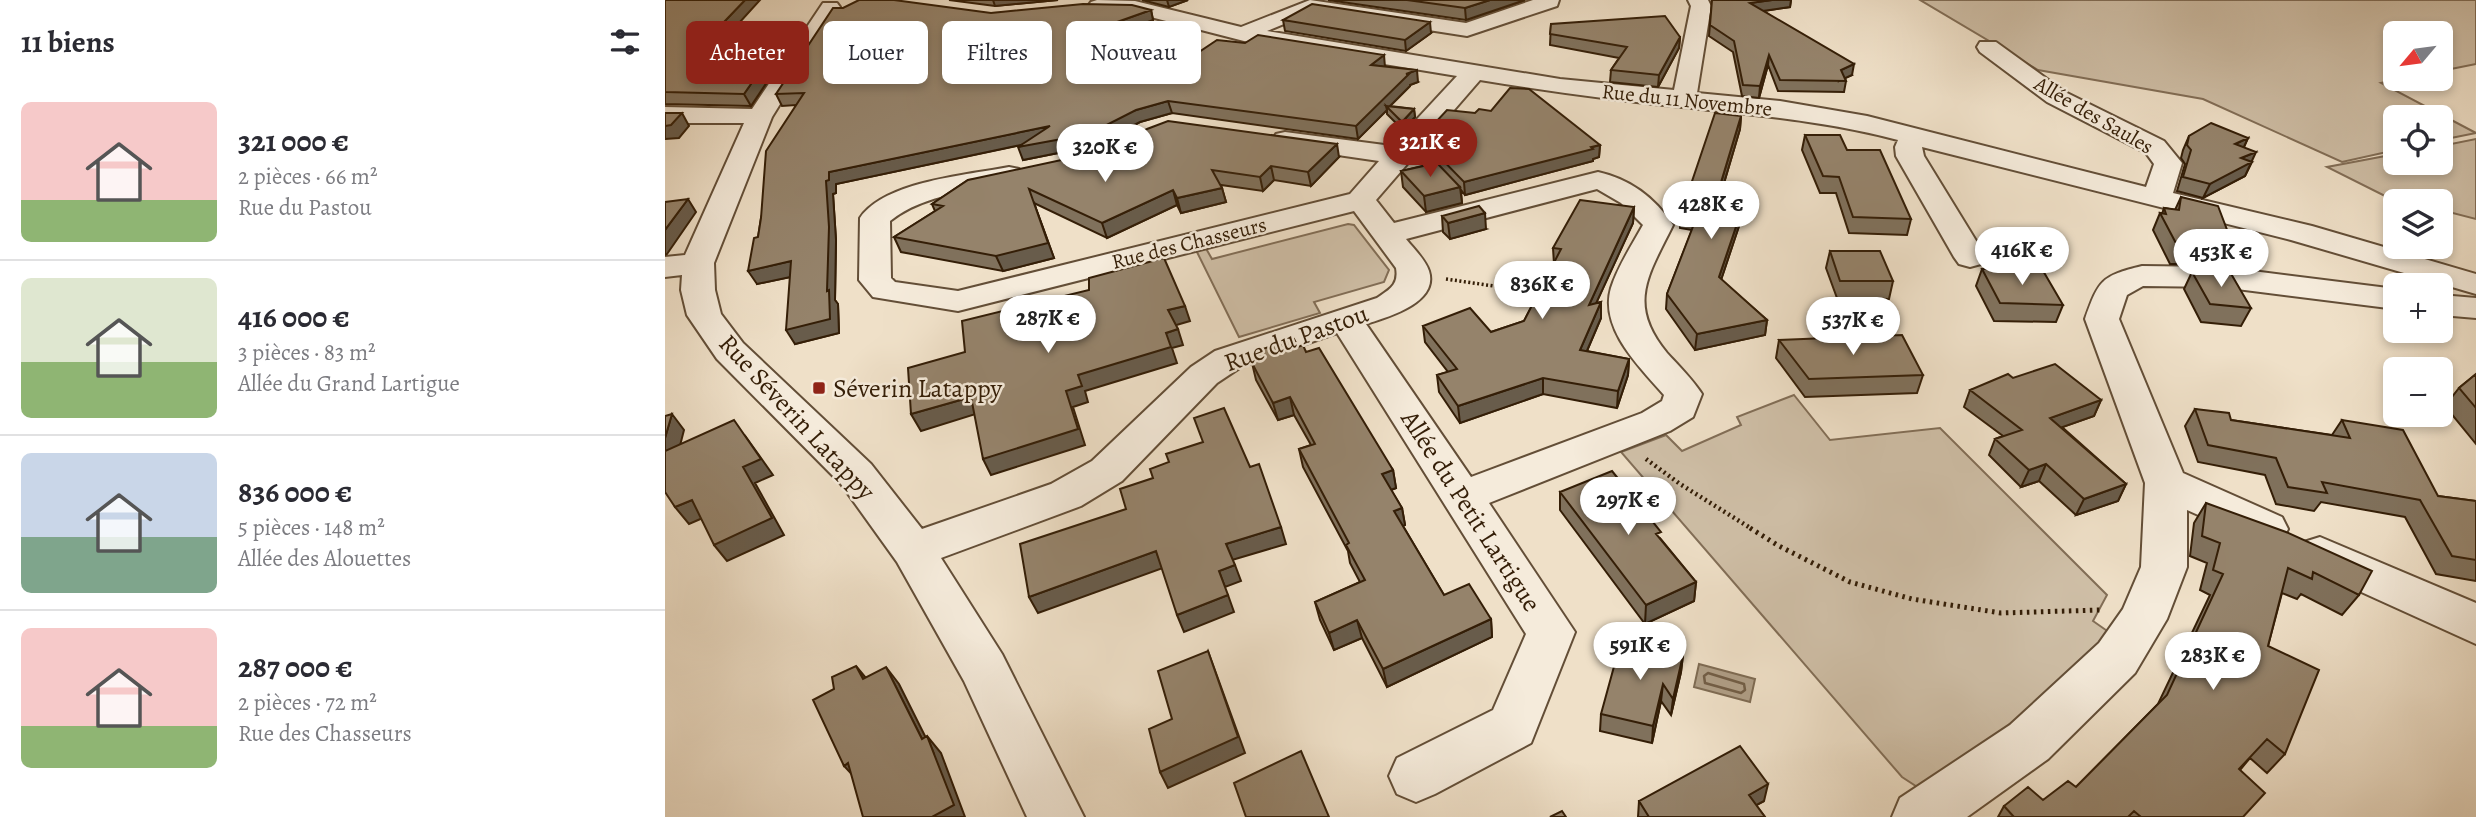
<!DOCTYPE html>
<html lang="fr">
<head>
<meta charset="utf-8">
<style>
  :root { --surface:#fff; --page:#f2f2f3; --text:#2b2b33; --muted:#7c7c81; --line:#e1e1e2; --accent:#8f2418 }
  body { margin:0; font-family:Alegreya,serif; background:var(--page); color:var(--text); height:100vh; display:flex; flex-direction:column; font-size:26px; white-space:nowrap }
  * { box-sizing:border-box; margin:0 }
  p { font-size:23px; color:var(--muted) }
  .icon { flex:none; width:38px; height:38px; fill:none; stroke:currentColor; stroke-width:2; stroke-linecap:round; stroke-linejoin:round }
  .map { position:relative; flex:1; overflow:hidden }
  .panel { display:flex; flex-direction:column; background:var(--surface); width:665px }
  .panel>* { flex:none }
  .top-card { position:absolute; left:21px; top:21px; width:665px; height:63px; display:flex; gap:14px }
  .needle { width:46px; rotate:241deg }
  .tools { position:absolute; left:1718px; top:21px; display:grid; gap:14px }
  .tools a { display:grid; place-items:center; width:70px; height:70px; border-radius:10px; background:var(--surface); box-shadow:0 4px 10px #0003; font-size:35px }
  .price { position:absolute; translate:-50% -60px; padding:0 16px; border-radius:24px; background:#fff; color:#222; font-size:23px; line-height:46px; filter:drop-shadow(0 2px 4px #0008) }
  .price::after { content:''; position:absolute; left:50%; top:42px; width:21px; height:16px; margin-left:-10px; background:inherit; clip-path:polygon(0 0,100% 0,50% 100%) }
  .price.selected { background:var(--accent); color:#fff }
  ul { padding:0; list-style:none }
  li { display:flex; align-items:center; gap:21px; height:175px; padding:0 21px }
  li+li { border-top:2px solid var(--line) }
  li span { display:grid; place-items:center; flex:none; width:196px; height:140px; border-radius:10px; color:#555 }
  li>.icon { margin-inline-start:auto }
  span .icon { width:84px; height:84px; fill:#fffc; stroke-width:1 }
  li b { font-size:30px }
  h2 { display:flex; justify-content:space-between; align-items:center; height:84px; padding:0 21px; font-size:30px }
  .pill { padding:0 24px; border-radius:10px; background:var(--surface); box-shadow:0 4px 10px #0003; font-size:24px; line-height:63px }
  .pill.selected { background:var(--accent); color:#fff }
  main { display:flex; flex:1; min-height:0 }
  .map>svg:first-child { display:block }
</style>
</head>
<body>
<main>
<section class="panel">
<h2>11 biens<svg class="icon" aria-label="filters" viewBox="0 0 24 24"><path d="M4 7h16M4 17h16"/><circle cx="9" cy="7" r="2"/><circle cx="15" cy="17" r="2"/></svg></h2>
<ul>
<li><span style="background:linear-gradient(#f6c9c9 70%,#8fb573 0)"><svg class="icon" aria-label="home" viewBox="0 0 24 24"><path d="M3 11l9-7 9 7M6 9v11h12V9"/></svg></span><div><b>321 000 €</b><p>2 pièces · 66 m²</p><p>Rue du Pastou</p></div></li>
<li><span style="background:linear-gradient(#dfe7d0 60%,#8fb573 0)"><svg class="icon" aria-label="home" viewBox="0 0 24 24"><path d="M3 11l9-7 9 7M6 9v11h12V9"/></svg></span><div><b>416 000 €</b><p>3 pièces · 83 m²</p><p>Allée du Grand Lartigue</p></div></li>
<li><span style="background:linear-gradient(#c9d6e8 60%,#7fa58c 0)"><svg class="icon" aria-label="home" viewBox="0 0 24 24"><path d="M3 11l9-7 9 7M6 9v11h12V9"/></svg></span><div><b>836 000 €</b><p>5 pièces · 148 m²</p><p>Allée des Alouettes</p></div></li>
<li><span style="background:linear-gradient(#f6c9c9 70%,#8fb573 0)"><svg class="icon" aria-label="home" viewBox="0 0 24 24"><path d="M3 11l9-7 9 7M6 9v11h12V9"/></svg></span><div><b>287 000 €</b><p>2 pièces · 72 m²</p><p>Rue des Chasseurs</p></div></li>
</ul>
</section>
<div class="map">
<svg width="1811" height="817" viewBox="0 0 1811 817">
  <rect width="100%" height="100%" fill="#efe0c8"/>
  <filter id="stains"><feTurbulence type="fractalNoise" baseFrequency=".00286" numOctaves="4"/><feColorMatrix values="0 0 0 0 .2 0 0 0 0 .09 0 0 0 0 .02 0 0 0 .5 -.17"/></filter>
  <radialGradient id="worn" r=".72"><stop offset=".6" stop-color="#630" stop-opacity="0"/><stop offset="1" stop-color="#630" stop-opacity=".3"/></radialGradient>
  <!-- green -->
  <path fill="#cfbfa7" stroke="#826e57" stroke-width="2" d="M1255,0H1811V64L1776,71V33H1731V79H1734L1716,83L1811,133L1776,140V117H1731V150L1677,162L1538,99L1373,70Z
    M1811,139V219L1776,210V201H1741L1720,196L1662,167L1731,154V163H1776V146Z
    M683,224L689,225L724,270L719,282L649,302L655,313L574,337L530,248L539,245L547,259Z
    M1129,395L1165,440L1275,428L1442,595L1428,621L1448,635L1342,734L1257,790L1237,777L956,452L1001,435L1017,451L1076,425L1072,417Z"/>
  <!-- water -->
  <path fill="#af9e86" stroke="#7e6b53" stroke-width="2" d="M1034,664L1090,679L1085,702L1029,687Z"/>
  <g fill="none" stroke-linecap="round" stroke-linejoin="round">
    <!-- shore -->
    <path stroke="#725e46" stroke-width="2.5" d="M1043,673L1079,684L1080,690L1076,693L1040,683L1039,676Z"/>
    <defs>
      <path id="minor" d="M432,0L470,1L576,27L645,0L801,23L868,0H894L892,6L802,36L648,12L602,31L895,79L1009,90L1026,6L1023,0H1043L1046,6L1032,93L1115,101L1202,116L1481,187L1489,164L1481,153L1382,102L1315,52L1312,47L1315,42H1331L1400,92L1499,141L1517,163L1508,193L1647,226L1811,274V294L1626,240L1257,147L1259,156L1321,257L1316,264L1305,267L1294,264L1289,257L1231,156L1230,147L1233,140C1162,121 1089,115 1017,107C949,100 882,91 815,80L711,200L729,223L933,172C965,179 990,198 1008,225C984,274 961,304 1002,353C1014,366 1027,379 1037,394L1028,417L1005,431L824,503L910,632L866,743L770,794L751,802L732,794L724,776L732,758L828,710L861,634L672,333L576,367L552,383L457,481L416,506L276,558L337,654L419,817H362L299,681L232,562L176,484L52,359L22,315L16,290L17,275L0,277V257L20,255L79,123H0V107L87,109L158,3H172L175,7L107,117L49,263L50,290L56,314L78,343L206,464L257,529L386,484L427,461L526,367L550,351L712,298C725,289 734,285 731,268L689,211L293,311L208,297L194,280L195,218C220,181 303,175 344,167L354,169L358,175L354,181C311,192 261,192 225,221L226,278L230,282L293,291L685,194L714,161L611,146L607,140L611,134L620,132L727,146L792,76L579,41L470,13L426,10L423,6L426,2ZM932,189L956,203L978,225C967,245 953,266 946,288C934,329 975,367 999,395L997,401L977,413L806,477L701,324C722,317 774,303 764,271C760,259 748,248 741,239Z
        M1477,266L1556,267L1731,289V309L1556,287L1478,286L1462,295L1454,319L1518,473L1617,517L1623,529L1617,541L1601,545L1522,510V567L1502,619L1470,673L1383,759L1302,817H1227L1235,798L1345,725L1434,643L1458,609L1476,567L1480,483L1420,319C1434,280 1436,276 1477,266Z
        M1776,295L1811,298V318L1776,315Z
        M1655,537L1811,603V644L1639,566L1632,554L1639,542Z"/>
    </defs>
    <!-- minor casing -->
    <use href="#minor" stroke="#634e37" stroke-width="4"/>
    <!-- path-far2 -->
    <path stroke="#341e07" stroke-width="3.5" stroke-dasharray="2 2.5" stroke-linecap="butt" d="M781,279L876,293"/>
    <!-- path-far1 -->
    <path stroke="#341e07" stroke-width="4.5" stroke-dasharray="2 3.5" stroke-linecap="butt" d="M981,459L1015,484L1087,529"/>
    <!-- path -->
    <path stroke="#341e07" stroke-width="5" stroke-dasharray="2.5 4.5" stroke-linecap="butt" d="M1085,528L1114,546L1185,582L1247,599L1336,613L1435,610"/>
    <!-- minor -->
    <use href="#minor" fill="#f5ebdb" fill-rule="evenodd"/>
  </g>
  <!-- wall -->
  <path fill="#80715c" stroke="#341e07" stroke-width="2" d="M0,0L55,44L74,42L81,54L75,61L110,70L86,106L0,104Z
    M284,0H393L330,6Z
    M477,0H523L504,7Z
    M663,0H860L801,20Z
    M1047,0H1126L1125,7L1099,11L1187,75L1180,78L1181,81L1179,92L1113,91L1103,65L1094,98L1077,96L1068,52L1044,36Z
    M486,10L488,20L463,30L516,64L720,66L753,82L745,85V86L725,106L749,109L750,117L738,130L722,114V110L693,139L507,113L475,122L428,146L358,160L356,145L171,184V193L168,194L171,240L170,300L173,304L174,333L130,344L125,277L92,284L93,237L96,218L131,105L117,106L111,94L326,13Z
    M618,20L766,33L741,51L620,31Z
    M886,24L1015,37L1014,48L993,87L945,82L946,70L954,58L885,45Z
    M1076,116L1075,129L1057,190L1072,192L1071,202L1077,217L1056,280L1102,320L1100,335L1030,350L1001,309L1002,294L1027,230L1015,228L1016,214Z
    M1140,135L1182,150L1246,219L1242,235L1184,233L1171,193H1155L1137,150Z
    M1524,136L1583,138L1579,147L1587,162L1580,176L1538,198L1512,191L1520,164L1516,158L1518,150Z
    M756,138L935,145L934,157L928,159V161L800,195L796,190L797,203L761,212L738,187L736,171L770,163L757,150Z
    M674,157L646,186L609,180L598,191L556,185L561,202L516,213L512,205L442,238L369,203L389,258L338,271L236,252L229,237L270,211L267,204L303,180Z
    M1516,197L1564,235L1556,252L1549,251L1543,264H1505L1488,230L1495,213L1497,214L1499,208L1510,210Z
    M969,207L968,223L931,303L936,302V318L922,351L964,359L963,375L952,408L878,394L795,423L774,392L772,375L783,372L760,342L758,326L826,332L859,321L889,264L888,248Z
    M777,216L821,229L785,239L778,232Z
    M1165,251L1228,281L1224,299L1172,298L1161,268Z
    M1317,269L1398,305L1391,322L1329,321L1311,286Z
    M1527,272L1586,308L1576,326L1536,322L1519,289Z
    M1114,340L1258,375L1252,393L1140,397L1111,358Z
    M633,347L641,352L728,470L731,488L726,490L737,508L740,525L738,526L779,595L826,619L827,637L722,687L697,638L669,650L655,620L650,602L695,582L685,563L683,551L638,467L634,449L646,445L629,415L613,420L591,380L587,363L594,361L591,351Z
    M1811,374V444L1780,406L1794,388Z
    M1348,378L1436,400L1429,416L1397,427L1461,484L1453,501L1411,515L1374,481L1356,487L1324,455L1330,439L1338,436L1299,407L1305,390Z
    M1530,409L1566,420L1667,435L1677,420L1773,496L1811,501V581L1771,574L1740,517L1656,502L1649,511L1611,504L1600,475L1533,462L1520,426Z
    M895,492L995,538L1031,582L1029,601L980,624L895,510Z
    M1541,503L1694,595L1677,615L1636,594L1632,599L1617,593L1603,646L1620,754L1602,773L1585,758L1575,770L1578,817H1333L1339,806L1378,800L1411,787L1493,704L1545,595L1535,590L1542,563L1525,556L1529,523Z
    M1018,655L1016,672L1006,715L996,701L987,743L935,731L936,714Z
    M974,801H1099L1091,805L1100,817H973Z"/>
  <!-- shaded-wall -->
  <path fill="#685c4b" stroke="#341e07" stroke-width="2" d="M80,0H95L43,57L36,46Z
    M328,0H393L330,6Z
    M502,0H523L504,7Z
    M825,0H860L801,20L800,8Z
    M1107,0H1126L1125,7L1084,13L1085,3Z
    M486,10L488,20L441,38L438,27Z
    M765,22L766,33L741,51L740,40Z
    M1015,37L1014,48L993,87L994,75Z
    M74,42L81,54L64,75L58,63Z
    M719,55L720,67L706,65Z
    M1104,55L1103,65L1094,98L1095,86Z
    M104,58L110,70L86,106L79,94Z
    M1189,64L1187,75L1174,81L1176,70Z
    M752,70L753,82L745,85V86L723,108L721,106L722,110L693,139L691,126L741,74Z
    M503,101L507,113L475,122L428,146L358,160L353,147L471,110Z
    M749,109L750,117L738,130L737,122Z
    M17,113L24,126L14,138L0,139V126Z
    M1076,116L1075,129L1053,203L1054,189Z
    M385,126L389,138L171,184V193L168,194L171,240L170,300L173,304L174,333L130,344L121,330L162,291L161,181L164,172Z
    M1583,138L1577,151L1570,144Z
    M672,144L674,157L646,186L643,172Z
    M935,145L934,157L928,159V161L800,195L799,182Z
    M1591,152L1580,176L1538,198L1545,184L1576,158Z
    M606,166L609,180L598,191L595,177Z
    M795,187L797,203L761,212L759,196Z
    M557,188L561,202L516,213L512,198Z
    M508,190L512,205L442,238L437,223Z
    M23,199L31,212L2,254L0,255V230Z
    M369,203L389,258L338,271L331,256Z
    M1079,203L1077,217L1052,292L1054,277Z
    M969,207L968,223L923,321L924,305Z
    M820,213L821,229L785,239L783,223Z
    M126,261L135,275L92,284L83,271Z
    M936,302V318L915,367V350Z
    M520,306L525,321L508,326L503,310Z
    M1102,320L1100,335L1030,350L1032,334Z
    M513,329L518,345L507,348L512,363L420,391L423,402L408,407L420,445L326,475L318,459L401,391L413,375L501,333Z
    M964,359L963,375L952,408L953,391Z
    M878,378V394L795,423L793,406Z
    M306,397L314,413L256,431L246,414Z
    M625,397L629,415L613,420L608,403Z
    M1436,400L1429,416L1378,434L1385,418Z
    M7,414L19,430L9,469L0,458V438Z
    M81,437L108,475L90,483L119,535L62,561L49,545L78,467Z
    M1381,464L1374,481L1356,487L1364,470Z
    M728,470L731,488L720,492L717,474Z
    M1461,484L1453,501L1411,515L1419,499Z
    M27,500L40,517L24,524L10,507Z
    M737,508L740,525L732,529L729,511Z
    M616,527L621,544L567,560L561,544Z
    M491,551L498,568L373,613L364,597Z
    M570,565L576,581L560,587L554,571Z
    M1031,582L1029,601L980,624L981,605Z
    M563,595L569,612L519,632L512,615Z
    M826,619L827,637L722,687L718,669Z
    M692,620L697,638L669,650L664,633Z
    M543,651L580,753L503,788L495,772Z
    M1018,655L1016,672L1006,715L1008,699Z
    M191,666L205,683L198,679Z
    M221,667L234,684L269,754L262,736L276,753L300,817H267L257,739Z
    M998,684L996,701L987,743L988,726Z
    M183,763L194,782L179,766Z
    M1103,784L1099,801L1079,812L1084,795Z"/>
  <!-- building -->
  <path fill="#95836b" stroke="#341e07" stroke-width="2" d="M0,0H80L36,46L74,42L58,63L104,58L79,94L0,92Z
    M194,0H229L326,13L418,4L467,5L486,10L438,27L495,33L516,64L552,40L580,43L593,35L719,55L706,65L752,70L741,74H744L691,126L503,101L471,110L424,134L353,147L385,126L164,172V180L161,181L164,227L162,291L164,290L165,319L121,330L126,261L83,271L89,238L93,237L96,218L101,151L139,93L111,94L168,8H178Z
    M742,0H825L800,8Z
    M1047,0H1107L1085,3L1189,64L1176,70L1181,81L1115,80L1104,55L1095,86L1078,85L1069,41L1045,25Z
    M647,4L765,22L740,40L618,20Z
    M1000,16L1015,37L994,75L946,70L962,47L885,34L886,24Z
    M845,88L864,89L935,145L926,147L928,149L799,182L756,138L782,110L810,113L814,109L826,111Z
    M721,106L749,109L737,122Z
    M0,113H17L6,125L0,126Z
    M1050,113L1076,116L1054,189L1072,192L1069,202L1079,203L1054,277L1102,320L1032,334L1002,294L1032,216L1016,214Z
    M503,121L672,144L643,172L606,166L595,177L547,170L557,188L512,198L508,190L437,223L364,189L383,243L331,256L229,237L278,206L267,204L303,180L443,150L482,129Z
    M1546,123L1583,138L1570,144L1591,152L1576,158L1587,162L1545,184L1518,177L1526,150L1522,145L1524,136Z
    M1140,135H1175L1182,150H1215L1246,219L1188,217L1174,177L1158,176Z
    M772,163L795,187L759,196L736,171Z
    M1516,197L1553,206L1564,235L1543,232L1551,247H1513L1495,213L1501,214L1499,208L1514,210Z
    M23,199L0,230V202Z
    M915,200L969,207L924,305L936,302L915,350L964,359L953,391L878,378L793,406L772,375L792,369L758,326L805,308L826,332L859,321L896,249L888,248Z
    M814,206L820,213L783,223L777,216Z
    M1165,251H1215L1228,281H1175Z
    M499,258L520,306L503,310L513,329L501,333L506,347L413,375L417,386L401,391L413,429L318,459L306,397L246,414L243,368L300,352L297,321L424,290V278Z
    M1317,269H1377L1398,305L1335,303Z
    M1527,272H1565L1586,308L1545,304Z
    M1237,335L1258,375L1144,379L1114,340Z
    M629,339L633,347L638,345L641,352L654,348L728,470L717,474L737,508L729,511L779,595L804,584L826,619L718,669L692,620L664,633L650,602L700,580L681,545L684,543L634,449L650,444L625,397L608,403L587,363L596,360L591,351Z
    M1390,364L1436,400L1385,418L1461,484L1419,499L1381,464L1364,470L1330,439L1357,430L1305,390L1343,374L1348,378Z
    M1811,374V408L1794,388Z
    M559,408L585,467L594,464L616,527L561,544L570,565L554,571L563,595L512,615L491,551L364,597L355,544L461,509L455,489L488,478L485,469L504,462L501,454L538,442L529,418Z
    M1530,409L1564,413L1566,420L1685,438L1677,420L1738,430L1773,496L1811,501V560L1787,556L1755,500L1657,482L1662,493L1623,487L1611,458L1543,445Z
    M7,414L0,438V416Z
    M69,420L96,459L78,467L107,518L49,545L27,500L10,507L0,492V451Z
    M947,471L996,532L991,534L1031,582L981,605L895,492Z
    M1541,503L1621,532L1707,571L1694,595L1648,572L1647,579L1623,568L1603,646L1654,670L1620,754L1602,739L1574,769L1600,793L1578,817H1476L1469,811L1463,817H1349L1339,806L1363,787L1378,800L1403,781L1411,787L1502,695L1558,574L1548,570L1555,543L1537,536Z
    M956,641L1018,655L1008,699L998,684L988,726L936,714Z
    M543,651L573,737L495,772L484,729L507,719L493,671Z
    M191,666L198,679L221,667L257,739L262,736L289,805L267,817H198L183,763L179,766L148,700L169,689L167,677Z
    M1075,746L1103,784L1084,795L1100,817H984L974,801Z
    M636,751L664,817H581L569,783Z
    M897,811L901,817H885Z"/>
  <!-- markers -->
  <rect fill="#8f2418" stroke="#f5ebdb" stroke-width="2.5" x="147" y="381" width="14" height="14" rx="3.5"/>
  <g text-anchor="middle" dominant-baseline="central" stroke-width="5" stroke-linejoin="round" paint-order="stroke">
    <!-- far-street labels -->
    <g font-size="21" fill="#341e07" stroke="#f5ebdb">
      <text transform="translate(1022 100) rotate(6)">Rue du 11 Novembre</text>
      <text transform="translate(1429 115) rotate(30)">Allée des Saules</text>
      <text transform="translate(524 243) rotate(-14)">Rue des Chasseurs</text>
    </g>
    <!-- street labels -->
    <g font-size="26" fill="#341e07" stroke="#f5ebdb">
      <text transform="translate(631 338) rotate(-20)">Rue du Pastou</text>
      <text transform="translate(132 417) rotate(47)">Rue Séverin Latappy</text>
      <text transform="translate(806 511) rotate(57)">Allée du Petit Lartigue</text>
    </g>
    <!-- poi labels -->
    <g font-size="26" fill="#341e07" stroke="#f5ebdb" text-anchor="start">
      <text x="168" y="388">Séverin Latappy</text>
    </g>
  </g>
  <rect width="100%" height="100%" filter="url(#stains)"/>
  <rect width="100%" height="100%" fill="url(#worn)"/>
</svg>
<div class="tools">
<a><svg class="needle" viewBox="-14 -14 28 28"><path d="M0-13l5 13h-10z" fill="#e53935"/><path d="M0 13l5-13h-10z" fill="#7c7c81"/></svg></a>
<a><svg class="icon" aria-label="locate" viewBox="0 0 24 24"><circle cx="12" cy="12" r="6"/><path d="M12 2v4M12 18v4M2 12h4M18 12h4"/></svg></a>
<a><svg class="icon" aria-label="layers" viewBox="0 0 24 24"><path d="M12 4l9 5-9 5-9-5zM3 14l9 5 9-5"/></svg></a>
<a>+</a>
<a>−</a>
</div>
<b class="price selected" style="left:765px;top:179px">321K €</b>
<b class="price" style="left:440px;top:184px">320K €</b>
<b class="price" style="left:1046px;top:241px">428K €</b>
<b class="price" style="left:1357px;top:287px">416K €</b>
<b class="price" style="left:1556px;top:289px">453K €</b>
<b class="price" style="left:877px;top:321px">836K €</b>
<b class="price" style="left:383px;top:355px">287K €</b>
<b class="price" style="left:1188px;top:357px">537K €</b>
<b class="price" style="left:963px;top:537px">297K €</b>
<b class="price" style="left:975px;top:682px">591K €</b>
<b class="price" style="left:1548px;top:692px">283K €</b>
<div class="top-card">
<a class="pill selected">Acheter</a>
<a class="pill">Louer</a>
<a class="pill">Filtres</a>
<a class="pill">Nouveau</a>
</div>
</div>
</main>
</body>
</html>
